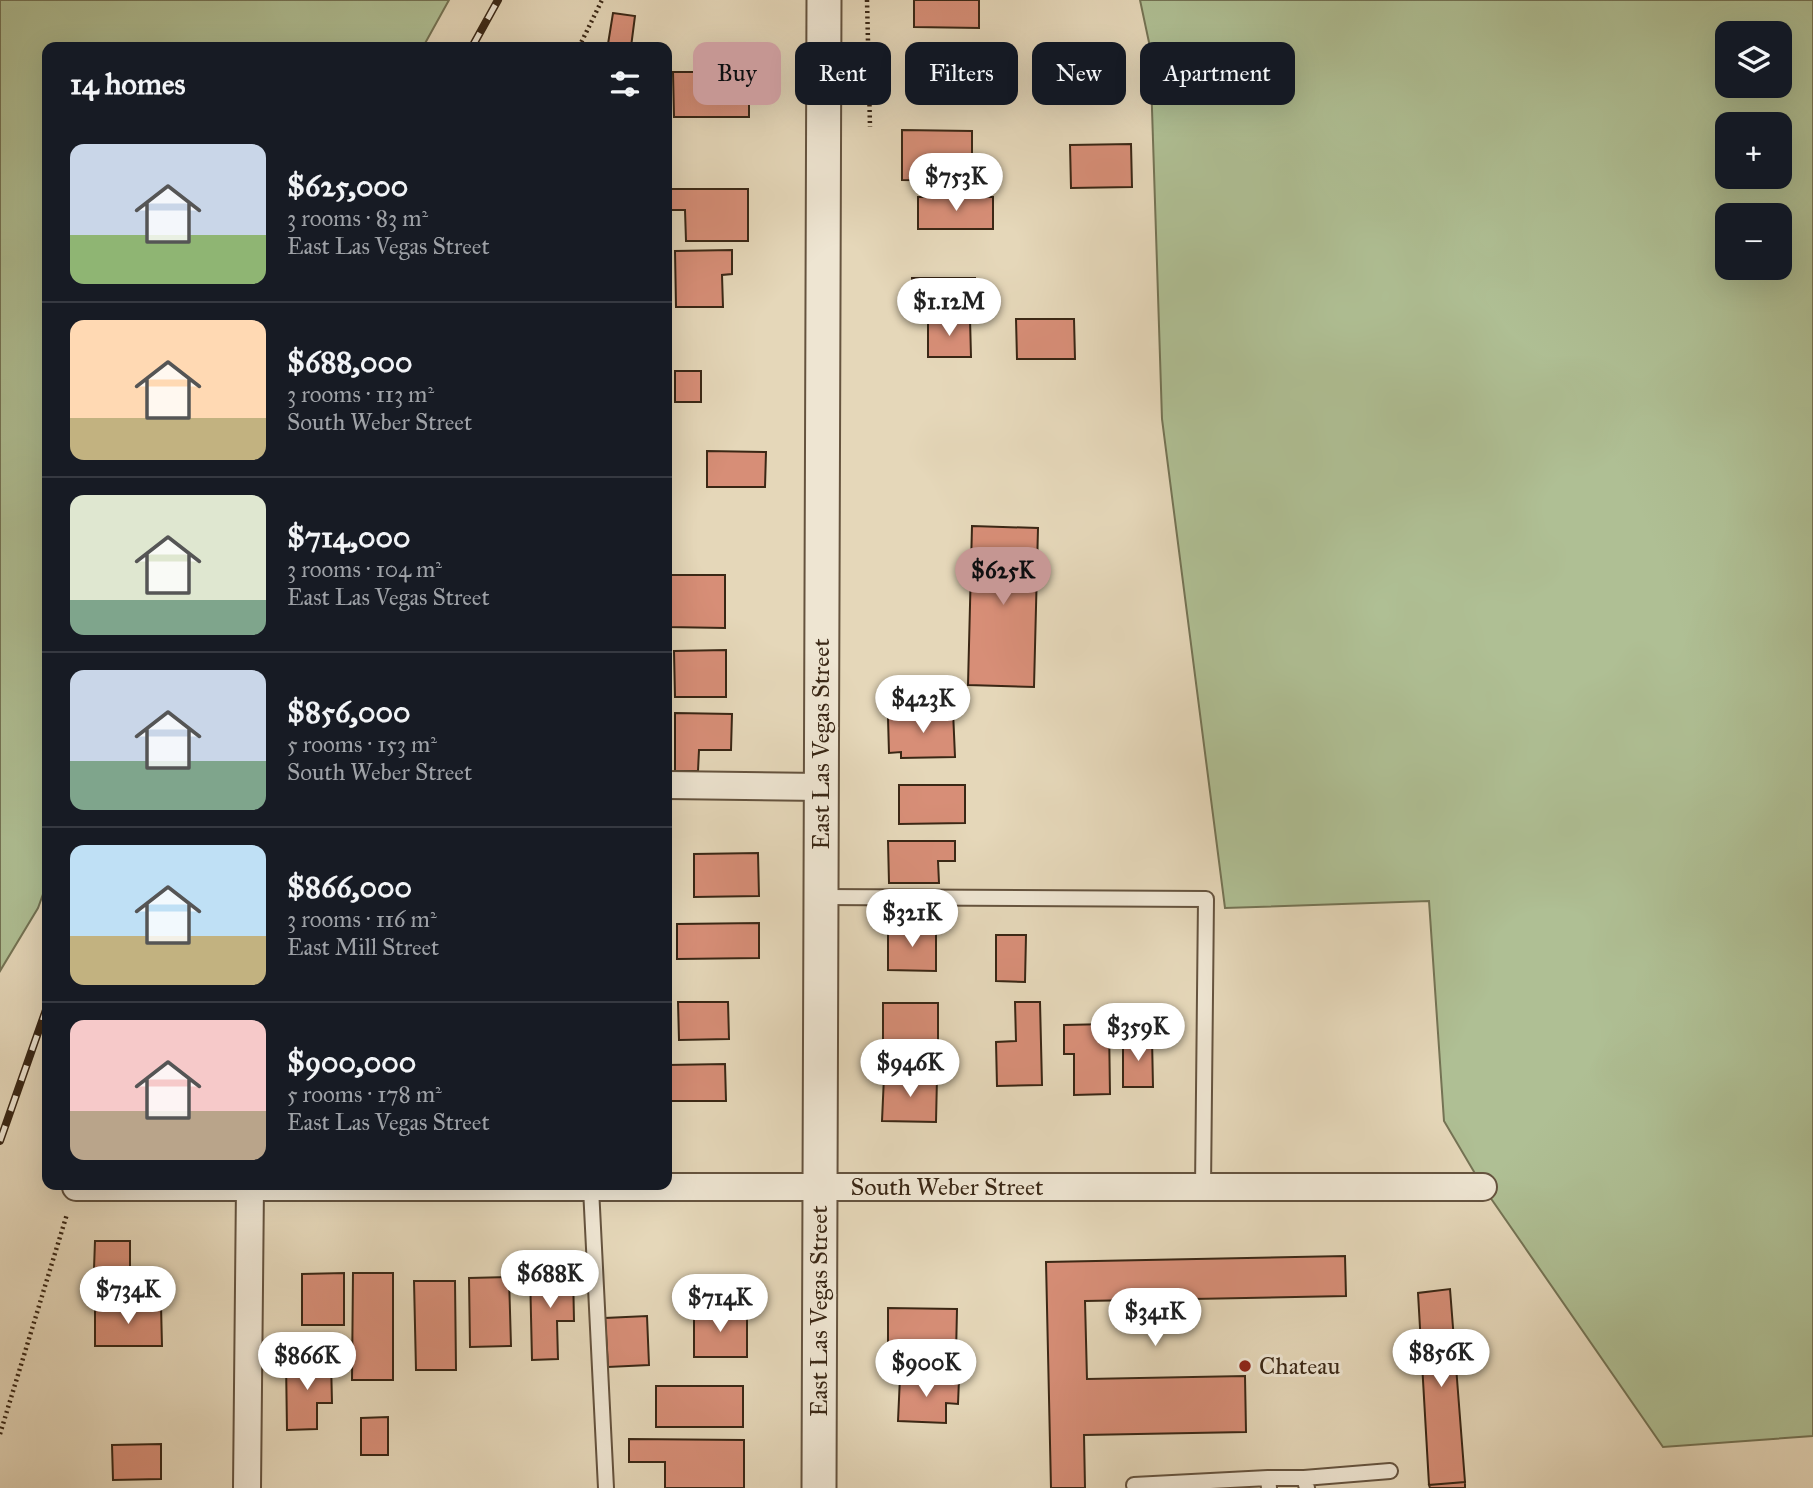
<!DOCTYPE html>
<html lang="en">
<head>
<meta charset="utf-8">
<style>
  :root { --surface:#171b24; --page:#242831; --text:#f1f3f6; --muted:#9ea1a6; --line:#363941; --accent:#c59692 }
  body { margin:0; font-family:"IM FELL Great Primer",serif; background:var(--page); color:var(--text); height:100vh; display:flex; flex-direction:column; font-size:26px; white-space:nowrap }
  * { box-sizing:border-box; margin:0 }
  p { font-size:23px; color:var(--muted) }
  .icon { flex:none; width:38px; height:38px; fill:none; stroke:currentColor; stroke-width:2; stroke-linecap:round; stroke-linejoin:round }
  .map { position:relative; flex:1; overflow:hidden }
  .sheet { position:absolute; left:42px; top:42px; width:630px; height:1148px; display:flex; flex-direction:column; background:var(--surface); border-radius:14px; box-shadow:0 7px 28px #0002 }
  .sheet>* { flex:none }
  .top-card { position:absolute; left:693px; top:42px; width:665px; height:63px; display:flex; gap:14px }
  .controls { position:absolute; left:1715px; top:21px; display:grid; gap:14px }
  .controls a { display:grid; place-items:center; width:77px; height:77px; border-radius:14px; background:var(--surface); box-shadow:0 7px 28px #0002; font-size:35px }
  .price { position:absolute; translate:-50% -60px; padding:0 16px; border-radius:24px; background:#fff; color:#222; font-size:23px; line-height:46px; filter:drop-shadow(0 2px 4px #0008) }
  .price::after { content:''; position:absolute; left:50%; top:42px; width:21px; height:16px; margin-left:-10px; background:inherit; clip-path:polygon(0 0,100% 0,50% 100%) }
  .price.on { background:var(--accent); color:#111 }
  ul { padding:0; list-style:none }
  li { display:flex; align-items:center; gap:21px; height:175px; padding:0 28px }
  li+li { border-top:2px solid var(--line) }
  li span { display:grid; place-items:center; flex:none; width:196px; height:140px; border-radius:14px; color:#555 }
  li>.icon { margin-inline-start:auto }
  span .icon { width:84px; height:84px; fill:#fffc; stroke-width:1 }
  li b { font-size:30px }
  h2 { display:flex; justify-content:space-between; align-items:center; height:84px; padding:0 28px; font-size:30px }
  .tag { padding:0 24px; border-radius:14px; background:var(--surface); box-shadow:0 7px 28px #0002; font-size:24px; line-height:63px }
  .tag.on { background:var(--accent); color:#111 }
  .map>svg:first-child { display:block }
</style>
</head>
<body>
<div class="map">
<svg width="1813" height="1488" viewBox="0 0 1813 1488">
  <rect width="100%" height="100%" fill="#e5d7b9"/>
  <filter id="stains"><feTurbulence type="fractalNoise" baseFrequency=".00286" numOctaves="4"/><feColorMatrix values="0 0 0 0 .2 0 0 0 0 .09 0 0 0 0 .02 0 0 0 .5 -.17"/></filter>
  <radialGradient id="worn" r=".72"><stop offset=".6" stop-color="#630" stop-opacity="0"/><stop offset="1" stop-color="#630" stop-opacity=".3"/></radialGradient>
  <!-- green -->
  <path fill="#afbf94" stroke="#747354" stroke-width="2" fill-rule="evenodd" d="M0,0H449L423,47H47V883L38,908L0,971Z
    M1140,0H1813V1436L1663,1447L1483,1187L1444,1121L1429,901L1225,908L1162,419L1150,47ZM1727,33H1780V86H1727ZM1727,124H1780V177H1727ZM1727,215H1780V268H1727Z"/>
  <!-- building -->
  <path fill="#d78e77" stroke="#3a2715" stroke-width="2" d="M914,0H979V28L914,27Z
    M613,13L635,16L631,47L608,44Z
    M673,72H749V117H674Z
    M902,130L972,131V181L902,180Z
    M1131,144L1132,187L1071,188L1070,145Z
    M667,189H748V241H686L685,210H667Z
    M918,197H993V229H918Z
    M732,250V274L722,275L723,307H676L675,251Z
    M912,278H975V303H912Z
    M928,318H970L971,357H928Z
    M1016,319H1074L1075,359H1017Z
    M675,371H701V402H675Z
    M707,451L766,452L765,487H707Z
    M972,526L1038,528L1034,687L968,685Z
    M667,575H725V628L667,627Z
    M726,650V697H675L674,651Z
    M953,711L955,757L901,758V752L889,753L888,718H901V713Z
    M675,713L732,714L731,750H699L698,771H675Z
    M899,785H965V823L899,824Z
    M888,841H955V861H938L939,883H889Z
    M758,853L759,896L694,897V854Z
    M759,923V958L677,959V924Z
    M888,927H936V971L888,970Z
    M996,935H1026L1025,982L996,981Z
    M678,1002H728L729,1039L679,1040Z
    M1015,1002H1040L1042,1085L997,1086L996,1042L1016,1041Z
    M883,1003H938V1052H883Z
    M1109,1024L1110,1094L1074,1095V1054H1064V1025Z
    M1152,1038L1153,1087H1123V1039Z
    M725,1064L726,1101H667V1065Z
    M884,1076L937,1077L936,1122L882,1121Z
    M95,1241H130V1269H94Z
    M1345,1256L1346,1296L1085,1301L1087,1379L1245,1376L1246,1432L1084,1435L1085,1488H1051L1046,1262Z
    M573,1271L574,1321H557L558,1359L532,1360L530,1272Z
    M344,1273V1325H302V1274Z
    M353,1273H393V1380H352Z
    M509,1277L511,1346L470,1347L469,1278Z
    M414,1281H455L456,1370H416Z
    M1450,1289L1465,1482L1429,1485L1418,1293Z
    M95,1305H161L162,1346H95Z
    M888,1308L957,1309L956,1355L888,1354Z
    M694,1312H747V1357H694Z
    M647,1316L649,1365L608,1367L605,1318Z
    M331,1360L332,1403H317V1429L287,1430L286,1361Z
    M900,1377L959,1379L958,1404L946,1403V1423L898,1421Z
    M656,1386H743V1427H656Z
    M388,1417V1455H361V1418Z
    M629,1439L744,1440V1488H665V1462H629Z
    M161,1444V1479L113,1480L112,1445Z
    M1465,1482V1488H1430L1429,1485Z"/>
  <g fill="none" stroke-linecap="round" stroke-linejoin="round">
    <defs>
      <path id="service" d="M821,897L1206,899L1203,1188
        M591,1188L606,1488
        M1268,1478H1304L1307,1488
        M1304,1478L1390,1471
        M1134,1485L1268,1478L1269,1488"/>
      <path id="minor" d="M667,785L821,787
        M76,1187H1483
        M247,1488L250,1186"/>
      <path id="tertiary" d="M819,1488L824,0"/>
    </defs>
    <!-- service casing -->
    <use href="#service" stroke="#65533e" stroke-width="18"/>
    <!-- minor casing -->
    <use href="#minor" stroke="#65533e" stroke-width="30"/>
    <!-- tertiary casing -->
    <use href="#tertiary" stroke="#65533e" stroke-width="37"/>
    <!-- path -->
    <path stroke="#3a2715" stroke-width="4.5" stroke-dasharray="2 3.5" stroke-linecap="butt" d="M867,0L870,127
      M579,47L602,0
      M0,1434L67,1214"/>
    <!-- service -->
    <use href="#service" stroke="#eee5d2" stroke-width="14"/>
    <!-- minor -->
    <use href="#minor" stroke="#eee5d2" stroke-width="26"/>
    <!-- tertiary -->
    <use href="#tertiary" stroke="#eee5d2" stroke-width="33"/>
    <defs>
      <path id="rail" d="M472,47L498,0
        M0,1141L47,1007"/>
    </defs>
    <!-- rail casing -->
    <use href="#rail" stroke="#3a2715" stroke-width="8"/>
    <!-- rail -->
    <use href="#rail" stroke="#eee5d2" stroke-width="5" stroke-dasharray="16" stroke-linecap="butt"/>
  </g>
  <!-- markers -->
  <circle fill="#8f2418" stroke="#eee5d2" stroke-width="2.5" cx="1245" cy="1366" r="7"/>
  <g text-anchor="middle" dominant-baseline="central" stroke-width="6" stroke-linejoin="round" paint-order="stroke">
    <!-- street labels -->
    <g font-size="24" fill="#3a2715" stroke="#eee5d2">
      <text transform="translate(821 744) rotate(-90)">East Las Vegas Street</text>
      <text x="947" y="1187">South Weber Street</text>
      <text transform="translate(819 1311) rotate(-90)">East Las Vegas Street</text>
    </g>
    <!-- poi labels -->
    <g font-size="24" fill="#3a2715" stroke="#eee5d2" text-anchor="start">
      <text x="1259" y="1366">Chateau</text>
    </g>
  </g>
  <rect width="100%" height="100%" filter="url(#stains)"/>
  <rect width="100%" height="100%" fill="url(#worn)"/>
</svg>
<div class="controls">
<a><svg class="icon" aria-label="layers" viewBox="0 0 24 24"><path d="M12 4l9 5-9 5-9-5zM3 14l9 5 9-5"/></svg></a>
<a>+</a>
<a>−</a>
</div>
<b class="price" style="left:956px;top:213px">$753K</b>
<b class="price" style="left:949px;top:338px">$1.12M</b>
<b class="price on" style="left:1003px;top:607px">$625K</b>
<b class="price" style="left:923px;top:735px">$423K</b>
<b class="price" style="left:912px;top:949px">$321K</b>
<b class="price" style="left:1138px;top:1063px">$359K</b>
<b class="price" style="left:910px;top:1099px">$946K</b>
<b class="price" style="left:550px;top:1310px">$688K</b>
<b class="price" style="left:128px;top:1326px">$734K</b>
<b class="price" style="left:720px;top:1334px">$714K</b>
<b class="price" style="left:1155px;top:1348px">$341K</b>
<b class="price" style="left:1441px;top:1389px">$856K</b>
<b class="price" style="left:307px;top:1392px">$866K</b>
<b class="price" style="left:926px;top:1399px">$900K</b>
<div class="top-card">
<a class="tag on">Buy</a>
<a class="tag">Rent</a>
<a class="tag">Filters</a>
<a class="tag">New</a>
<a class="tag">Apartment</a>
</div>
<section class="sheet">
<h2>14 homes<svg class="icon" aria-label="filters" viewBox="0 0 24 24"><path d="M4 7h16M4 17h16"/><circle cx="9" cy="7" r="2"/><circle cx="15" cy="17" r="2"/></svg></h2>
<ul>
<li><span style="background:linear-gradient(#c9d6e8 65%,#8fb573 0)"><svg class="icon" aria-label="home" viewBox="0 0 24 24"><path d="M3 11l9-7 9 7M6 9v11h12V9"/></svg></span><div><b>$625,000</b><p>3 rooms · 83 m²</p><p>East Las Vegas Street</p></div></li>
<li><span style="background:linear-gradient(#ffd9b3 70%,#c2b280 0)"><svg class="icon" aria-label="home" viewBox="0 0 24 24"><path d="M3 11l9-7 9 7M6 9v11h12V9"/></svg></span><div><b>$688,000</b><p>3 rooms · 113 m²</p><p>South Weber Street</p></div></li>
<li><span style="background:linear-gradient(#dfe7d0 75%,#7fa58c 0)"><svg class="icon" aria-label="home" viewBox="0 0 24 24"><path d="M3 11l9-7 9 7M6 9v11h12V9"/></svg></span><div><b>$714,000</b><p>3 rooms · 104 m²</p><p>East Las Vegas Street</p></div></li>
<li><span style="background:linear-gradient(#c9d6e8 65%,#7fa58c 0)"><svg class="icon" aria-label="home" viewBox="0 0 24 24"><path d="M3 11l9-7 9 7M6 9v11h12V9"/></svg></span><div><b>$856,000</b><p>5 rooms · 153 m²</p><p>South Weber Street</p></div></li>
<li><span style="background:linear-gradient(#bfe0f5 65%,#c2b280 0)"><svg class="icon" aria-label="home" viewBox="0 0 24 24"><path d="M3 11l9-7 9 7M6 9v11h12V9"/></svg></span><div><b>$866,000</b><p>3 rooms · 116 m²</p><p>East Mill Street</p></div></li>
<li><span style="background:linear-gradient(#f6c9c9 65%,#b9a48a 0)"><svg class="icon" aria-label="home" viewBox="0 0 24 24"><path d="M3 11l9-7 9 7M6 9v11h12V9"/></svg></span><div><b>$900,000</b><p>5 rooms · 178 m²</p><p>East Las Vegas Street</p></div></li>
</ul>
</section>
</div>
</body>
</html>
